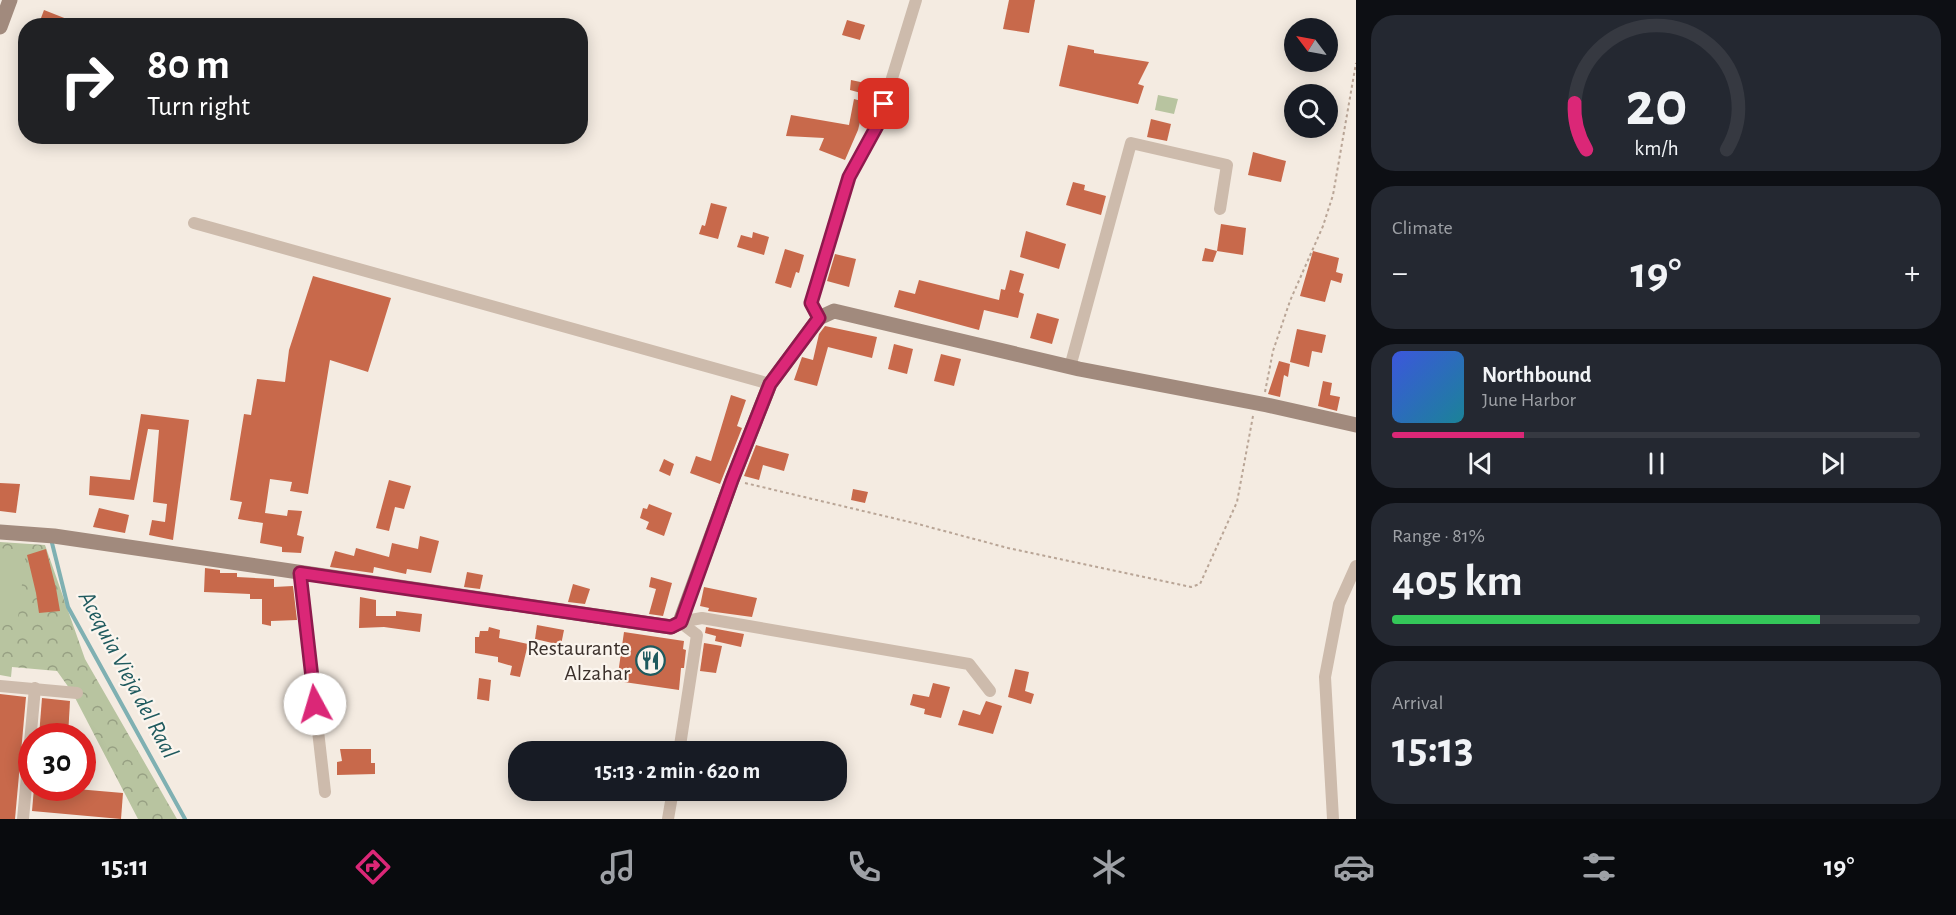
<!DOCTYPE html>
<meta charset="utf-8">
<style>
body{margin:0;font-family:"Alegreya Sans",sans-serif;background:#242831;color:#f1f3f6;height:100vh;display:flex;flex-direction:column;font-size:22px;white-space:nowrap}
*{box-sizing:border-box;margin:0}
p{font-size:20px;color:#9ea1a6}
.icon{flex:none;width:33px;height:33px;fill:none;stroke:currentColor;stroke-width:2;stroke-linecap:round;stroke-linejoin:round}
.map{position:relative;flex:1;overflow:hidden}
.panel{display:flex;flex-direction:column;gap:15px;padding:15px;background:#0d0f14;width:600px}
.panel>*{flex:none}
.hud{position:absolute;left:18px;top:18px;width:570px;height:126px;border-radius:24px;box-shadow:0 3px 15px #0003;background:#202124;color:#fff;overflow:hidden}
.needle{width:39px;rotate:302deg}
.controls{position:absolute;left:1284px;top:18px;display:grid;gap:12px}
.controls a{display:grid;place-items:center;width:54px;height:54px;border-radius:50%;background:#171b24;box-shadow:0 3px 15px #0003;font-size:30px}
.speed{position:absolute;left:18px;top:723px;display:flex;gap:12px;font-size:30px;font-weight:700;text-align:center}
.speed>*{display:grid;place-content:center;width:78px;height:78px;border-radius:50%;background:#171b24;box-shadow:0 3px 15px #0003;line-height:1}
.speed .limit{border:9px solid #d22;background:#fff;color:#111}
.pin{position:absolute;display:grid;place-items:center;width:51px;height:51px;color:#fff;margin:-26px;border-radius:12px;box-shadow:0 3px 9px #0006}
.me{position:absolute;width:66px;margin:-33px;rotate:354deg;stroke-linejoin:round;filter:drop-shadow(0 0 4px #0008)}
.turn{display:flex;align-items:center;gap:21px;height:126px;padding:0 30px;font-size:27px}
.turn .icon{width:78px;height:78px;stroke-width:2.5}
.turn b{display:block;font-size:42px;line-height:51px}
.big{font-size:45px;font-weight:600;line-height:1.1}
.panel .widget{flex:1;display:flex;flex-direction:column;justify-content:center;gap:9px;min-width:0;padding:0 21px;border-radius:24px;background:#242831}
.panel .dial{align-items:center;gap:0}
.dial svg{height:156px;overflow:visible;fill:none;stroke:#363941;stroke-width:7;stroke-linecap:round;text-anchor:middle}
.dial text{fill:#f1f3f6;stroke:none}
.song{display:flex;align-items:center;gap:18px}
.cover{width:72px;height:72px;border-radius:9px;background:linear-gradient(135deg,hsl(230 70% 55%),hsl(190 70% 35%))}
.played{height:6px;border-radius:3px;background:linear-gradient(90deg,#db2777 25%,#363941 25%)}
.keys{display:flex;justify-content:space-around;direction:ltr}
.heat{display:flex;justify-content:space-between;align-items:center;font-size:33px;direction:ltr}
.charge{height:9px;border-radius:4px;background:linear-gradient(90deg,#34c759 81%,#363941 0)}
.trip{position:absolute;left:508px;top:741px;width:339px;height:60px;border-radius:24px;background:#171b24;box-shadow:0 3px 15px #0003;font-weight:600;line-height:60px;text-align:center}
.dock{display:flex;height:96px;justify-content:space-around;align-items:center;background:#090b0e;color:#9ea1a6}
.dock .icon{width:42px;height:42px}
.dock .on{color:#db2777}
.dock b{font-size:27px;color:#f1f3f6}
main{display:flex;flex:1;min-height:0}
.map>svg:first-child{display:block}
.forest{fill:url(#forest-crowns)}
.pitch{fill:#b8c4a0}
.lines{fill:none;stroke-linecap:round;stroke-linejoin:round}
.stream{stroke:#7fb0b2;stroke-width:4}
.building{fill:#c8694b}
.path{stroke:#b9a596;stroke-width:2;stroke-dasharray:3 3;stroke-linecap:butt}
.street{stroke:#cdbbac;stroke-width:12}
.secondary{stroke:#a18a7d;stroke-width:15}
.route-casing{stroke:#8e194d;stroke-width:15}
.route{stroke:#db2777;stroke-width:10}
.labels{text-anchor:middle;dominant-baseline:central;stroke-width:4.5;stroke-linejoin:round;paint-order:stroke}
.poi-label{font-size:22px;fill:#3b302b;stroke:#fbf5ee;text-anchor:end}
.water-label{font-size:24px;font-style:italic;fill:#1f5a5e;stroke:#fbf5ee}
</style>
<main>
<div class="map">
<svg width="1356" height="819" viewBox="0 0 1356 819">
<defs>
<pattern id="forest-crowns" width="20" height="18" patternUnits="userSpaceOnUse" patternTransform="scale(1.5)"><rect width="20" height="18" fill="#b8c4a0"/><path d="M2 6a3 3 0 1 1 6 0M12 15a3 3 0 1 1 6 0" fill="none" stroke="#97a083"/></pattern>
</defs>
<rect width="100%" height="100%" fill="#f4ebe1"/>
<polygon class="forest" points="0,542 45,545 85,659 177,819 138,819 72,692 57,671 12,667 11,677 0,675"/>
<g class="pitch">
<polygon points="1158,95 1178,99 1174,114 1155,110"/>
<polygon points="0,548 26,551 17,626 0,624"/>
</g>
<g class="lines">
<polyline class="stream" points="52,543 68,607 185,819"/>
</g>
<g class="building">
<polygon points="1009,0 1035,0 1029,33 1003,29"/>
<polygon points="44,10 82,25 82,26 38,26"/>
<polygon points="847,20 865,25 860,40 842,35"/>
<polygon points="1068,45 1094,50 1094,53 1149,62 1138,84 1144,86 1138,104 1059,86"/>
<polygon points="851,80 865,83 861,93 850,90"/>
<polygon points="854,99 865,102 858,130 845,160 819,150 824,138 786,136 791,115 849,125"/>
<polygon points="1151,119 1171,124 1167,141 1147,137"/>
<polygon points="1253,152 1286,161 1281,182 1248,175"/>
<polygon points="1073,182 1085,185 1084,190 1106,196 1101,215 1066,205"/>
<polygon points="711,203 727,207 718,239 699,234 702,225 705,226"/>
<polygon points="1221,224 1246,228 1243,255 1217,251"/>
<polygon points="1026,231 1066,244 1059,269 1020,257"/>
<polygon points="753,232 769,237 764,255 737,247 741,235 752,238"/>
<polygon points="1205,248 1217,251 1213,262 1202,261"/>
<polygon points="785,249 804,255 799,273 796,272 791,288 775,283"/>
<polygon points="1313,251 1339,258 1336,272 1343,274 1341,283 1331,280 1325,302 1300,296"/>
<polygon points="835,254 856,259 849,287 827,281"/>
<polygon points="1010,270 1024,274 1019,292 1024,294 1018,318 984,310 979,330 894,307 899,290 915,294 919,280 999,300 1001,289 1005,290"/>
<polygon points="313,276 391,298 368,372 330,360 308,494 290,491 292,482 270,479 265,513 287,516 288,510 302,511 297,535 304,537 301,553 282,552 282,547 260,543 263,523 238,519 242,502 230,500 244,414 251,415 257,379 285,382 289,350"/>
<polygon points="1037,313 1059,319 1052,344 1030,338"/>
<polygon points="825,326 877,337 872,358 828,347 817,386 794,380 802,357 813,360 819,334"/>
<polygon points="1297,329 1326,335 1322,353 1312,351 1309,367 1290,362"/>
<polygon points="894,344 913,349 907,374 888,369"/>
<polygon points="941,354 961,359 954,386 934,381"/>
<polygon points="1279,361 1290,364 1288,377 1284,375 1280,397 1268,394"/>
<polygon points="1323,381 1332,383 1330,395 1340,397 1337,411 1318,406"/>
<polygon points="731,395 746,400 737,426 742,428 720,484 690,473 696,456 711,461"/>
<polygon points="141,414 189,420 173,540 149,535 152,520 165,522 167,504 153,502 159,430 148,429 134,500 89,495 90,476 130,480"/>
<polygon points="756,445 789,454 784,471 763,465 759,480 744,476"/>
<polygon points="664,459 674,464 670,476 659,471"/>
<polygon points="389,480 411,486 404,509 395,507 389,531 376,528"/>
<polygon points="0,483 20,484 16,513 0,511"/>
<polygon points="853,489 868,492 865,503 851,500"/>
<polygon points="649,504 672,513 664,536 646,529 649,522 640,518 643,508 647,509"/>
<polygon points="99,508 129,515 125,533 93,527"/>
<polygon points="420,536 439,541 431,573 407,569 406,574 374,567 373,573 330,567 335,551 354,556 356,548 389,557 392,543 418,549"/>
<polygon points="46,549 56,588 60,611 39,613 36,593 27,555"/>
<polygon points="205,568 220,570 220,573 237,573 237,577 274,579 274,587 293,586 297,620 271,621 271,626 262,624 262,599 250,599 250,594 204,592"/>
<polygon points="467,572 483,575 480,589 464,587"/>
<polygon points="651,577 672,583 663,616 649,614 656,589 649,587"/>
<polygon points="573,584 590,589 585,604 568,602"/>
<polygon points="704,587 757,598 752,617 708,611 709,608 700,606"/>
<polygon points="360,597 376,600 376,616 396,616 396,611 422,614 420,632 384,627 359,628"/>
<polygon points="537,625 564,630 561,645 535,639"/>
<polygon points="489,627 500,630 499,638 528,644 520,677 510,675 512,666 498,662 498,657 475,653 475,637 479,637 480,631 488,631"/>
<polygon points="706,627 744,634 741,647 715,641 716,636 705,633"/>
<polygon points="624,632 684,641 683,649 686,650 684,668 681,668 679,690 617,681"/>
<polygon points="704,643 722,646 716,673 700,671"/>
<polygon points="1015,669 1029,672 1025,691 1034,694 1031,704 1008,697"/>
<polygon points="479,678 491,680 489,701 477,699"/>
<polygon points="933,683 950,687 941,718 924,714 925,709 910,705 913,694 929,697"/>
<polygon points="0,694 26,697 15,819 0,819"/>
<polygon points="42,698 70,701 68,736 39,736"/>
<polygon points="986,701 1002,706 993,734 958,725 963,710 980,715"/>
<polygon points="340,749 371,749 371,763 375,763 375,774 337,775 337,762 342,761"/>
<polygon points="34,788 65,788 123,793 121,819 32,811"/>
</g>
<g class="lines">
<g class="path">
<polyline points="1265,392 1273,351 1290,301 1323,226 1333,195 1356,63"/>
<polyline points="745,483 918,524 1008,548 1191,587 1200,584 1237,502 1253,416"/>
</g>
<g class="street">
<polyline points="194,223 770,384"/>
<polyline points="819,318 811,303 849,177 878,124 916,0"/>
<polyline points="1070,367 1131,143 1227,165 1220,209"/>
<polyline points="300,573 325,792"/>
<polyline points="0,686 77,693"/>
<polyline points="679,752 697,635 680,622 702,618 969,664 990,691"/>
<polyline points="23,819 35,688"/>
<polyline points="668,819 673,790"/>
<polyline points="1333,819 1325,677 1339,604 1356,566"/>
</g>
<g class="secondary">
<polyline points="0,27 10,0"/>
<polyline points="0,532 54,536 671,627 680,622 732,480 770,384 819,318 834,311 1079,369 1267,405 1356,425"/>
</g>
</g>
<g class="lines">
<defs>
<polyline id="route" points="315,704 300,573 671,627 681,622 732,480 770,384 819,318 811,303 849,177 878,124 884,104"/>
</defs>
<use href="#route" class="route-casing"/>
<use href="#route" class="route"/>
</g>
<defs>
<symbol id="restaurant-ring" viewBox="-11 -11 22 22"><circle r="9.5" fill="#fbf5ee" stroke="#1f5a5e" stroke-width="1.5"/><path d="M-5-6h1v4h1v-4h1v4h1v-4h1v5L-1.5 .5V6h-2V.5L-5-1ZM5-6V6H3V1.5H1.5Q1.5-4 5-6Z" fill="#1f5a5e"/></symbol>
</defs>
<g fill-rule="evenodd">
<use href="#restaurant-ring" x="634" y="644" width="33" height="33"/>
</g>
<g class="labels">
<g class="poi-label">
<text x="630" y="648">Restaurante<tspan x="630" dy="25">Alzahar</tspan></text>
</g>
<g class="water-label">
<text transform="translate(128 675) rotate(62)">Acequia Vieja del Raal</text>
</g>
</g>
</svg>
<div class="controls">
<a><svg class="needle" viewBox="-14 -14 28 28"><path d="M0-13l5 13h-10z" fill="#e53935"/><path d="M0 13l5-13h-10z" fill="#9ea1a6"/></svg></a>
<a><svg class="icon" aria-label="search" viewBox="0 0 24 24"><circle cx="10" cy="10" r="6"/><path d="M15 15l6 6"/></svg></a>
</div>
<div class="speed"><div class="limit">30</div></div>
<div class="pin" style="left:884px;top:104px;background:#d93025"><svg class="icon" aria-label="arrive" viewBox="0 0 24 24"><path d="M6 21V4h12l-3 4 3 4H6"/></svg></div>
<svg class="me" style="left:315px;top:704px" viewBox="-20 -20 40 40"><circle r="19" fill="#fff"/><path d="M0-13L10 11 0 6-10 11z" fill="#db2777"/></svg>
<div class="trip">15:13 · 2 min · 620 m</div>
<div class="hud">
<div class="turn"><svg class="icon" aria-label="right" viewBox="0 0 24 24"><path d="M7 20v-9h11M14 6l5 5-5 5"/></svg><div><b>80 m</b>Turn right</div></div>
</div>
</div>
<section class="panel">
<div class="widget dial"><svg viewBox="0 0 100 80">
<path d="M14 69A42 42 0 1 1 86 69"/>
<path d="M14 69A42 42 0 0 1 8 45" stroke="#db2777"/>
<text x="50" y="56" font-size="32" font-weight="700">20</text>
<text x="50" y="72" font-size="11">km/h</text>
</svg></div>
<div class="widget"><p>Climate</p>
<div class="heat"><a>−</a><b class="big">19°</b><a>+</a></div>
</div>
<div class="widget">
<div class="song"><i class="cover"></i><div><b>Northbound</b><p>June Harbor</p></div></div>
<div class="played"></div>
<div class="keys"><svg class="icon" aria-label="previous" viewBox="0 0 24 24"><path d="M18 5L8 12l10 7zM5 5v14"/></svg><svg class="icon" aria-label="pause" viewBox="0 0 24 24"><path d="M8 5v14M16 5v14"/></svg><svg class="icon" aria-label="next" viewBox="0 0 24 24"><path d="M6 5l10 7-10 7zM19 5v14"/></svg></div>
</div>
<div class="widget"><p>Range · 81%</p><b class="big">405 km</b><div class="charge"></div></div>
<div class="widget"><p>Arrival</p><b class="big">15:13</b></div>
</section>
</main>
<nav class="dock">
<b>15:11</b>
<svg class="icon on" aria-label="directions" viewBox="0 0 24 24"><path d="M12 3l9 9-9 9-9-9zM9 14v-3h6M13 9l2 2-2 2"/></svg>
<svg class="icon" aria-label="music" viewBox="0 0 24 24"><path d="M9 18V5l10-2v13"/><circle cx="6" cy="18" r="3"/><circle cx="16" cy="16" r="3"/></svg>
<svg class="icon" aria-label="phone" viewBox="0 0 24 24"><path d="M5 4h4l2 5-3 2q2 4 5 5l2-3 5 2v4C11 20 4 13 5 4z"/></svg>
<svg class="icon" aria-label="climate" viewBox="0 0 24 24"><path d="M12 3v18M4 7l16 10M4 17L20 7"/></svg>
<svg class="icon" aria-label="car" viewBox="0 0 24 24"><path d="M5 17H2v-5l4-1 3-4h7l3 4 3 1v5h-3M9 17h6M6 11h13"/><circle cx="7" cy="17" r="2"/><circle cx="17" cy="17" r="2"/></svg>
<svg class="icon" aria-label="filters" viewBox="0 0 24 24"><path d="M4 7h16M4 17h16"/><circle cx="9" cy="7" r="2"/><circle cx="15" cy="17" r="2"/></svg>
<b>19°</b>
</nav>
